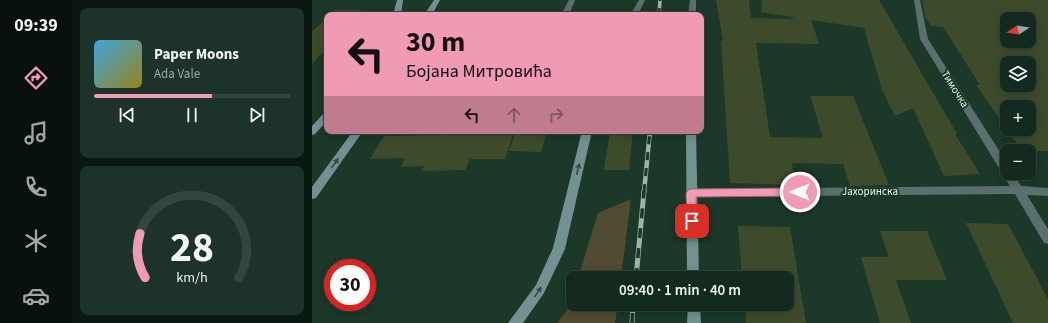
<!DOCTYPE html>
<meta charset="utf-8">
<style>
body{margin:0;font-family:"Source Sans 3",sans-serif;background:#1d3228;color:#f1f3f6;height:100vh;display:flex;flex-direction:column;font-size:15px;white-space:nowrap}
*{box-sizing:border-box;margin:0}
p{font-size:13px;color:#9da7a4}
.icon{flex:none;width:22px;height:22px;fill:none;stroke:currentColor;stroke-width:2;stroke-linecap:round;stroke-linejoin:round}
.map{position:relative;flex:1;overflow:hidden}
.details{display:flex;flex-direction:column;gap:8px;padding:8px;background:#0b1711;width:240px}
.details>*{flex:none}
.hud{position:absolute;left:12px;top:12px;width:380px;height:122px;border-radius:8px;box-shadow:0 2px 10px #0003,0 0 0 1px #33463d;background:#f19ab3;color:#111;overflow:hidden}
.needle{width:26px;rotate:258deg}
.controls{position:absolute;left:688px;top:12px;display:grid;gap:8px}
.controls a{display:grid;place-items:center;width:36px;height:36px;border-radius:8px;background:#142a1f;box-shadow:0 2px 10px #0003,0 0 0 1px #33463d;font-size:20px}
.speed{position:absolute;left:12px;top:259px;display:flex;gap:8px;font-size:20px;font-weight:700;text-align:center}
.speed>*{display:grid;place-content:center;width:52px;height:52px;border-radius:50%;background:#142a1f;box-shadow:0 2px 10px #0003,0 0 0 1px #33463d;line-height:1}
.speed .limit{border:6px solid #d22;background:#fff;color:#111}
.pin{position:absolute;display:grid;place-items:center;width:34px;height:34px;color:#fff;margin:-17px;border-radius:8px;box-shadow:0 2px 6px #0006}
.me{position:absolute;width:44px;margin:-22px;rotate:270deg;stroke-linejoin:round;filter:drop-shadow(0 0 3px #0008)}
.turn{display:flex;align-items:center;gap:14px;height:84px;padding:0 16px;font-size:18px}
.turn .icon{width:52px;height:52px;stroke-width:2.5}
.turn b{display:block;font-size:28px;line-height:34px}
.lanes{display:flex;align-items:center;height:38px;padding:0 16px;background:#0003;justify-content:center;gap:20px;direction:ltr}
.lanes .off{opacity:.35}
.details .tile{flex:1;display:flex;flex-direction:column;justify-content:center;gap:6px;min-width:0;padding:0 14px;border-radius:8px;background:#1d3228}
.details .dial{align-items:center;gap:0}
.dial svg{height:104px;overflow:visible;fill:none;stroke:#33463d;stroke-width:7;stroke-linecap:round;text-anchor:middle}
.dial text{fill:#f1f3f6;stroke:none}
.song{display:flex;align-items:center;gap:12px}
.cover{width:48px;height:48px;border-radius:6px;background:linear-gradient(135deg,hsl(200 70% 55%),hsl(50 70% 35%))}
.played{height:4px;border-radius:2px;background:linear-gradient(90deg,#f19ab3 60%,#33463d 60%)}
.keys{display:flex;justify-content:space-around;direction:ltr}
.trip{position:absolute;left:254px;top:271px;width:228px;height:40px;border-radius:8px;background:#142a1f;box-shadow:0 2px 10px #0003,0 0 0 1px #33463d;font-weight:600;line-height:40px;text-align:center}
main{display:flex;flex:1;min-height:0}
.tab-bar{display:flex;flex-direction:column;width:72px;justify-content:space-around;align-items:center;background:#08110c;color:#9da7a4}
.tab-bar .icon{width:28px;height:28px}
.tab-bar .current{color:#f19ab3}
.tab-bar b{font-size:18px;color:#f1f3f6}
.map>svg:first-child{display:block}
.green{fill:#514b31}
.building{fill:#3d4b2b;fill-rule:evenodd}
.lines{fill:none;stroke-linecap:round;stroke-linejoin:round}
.street{fill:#5b6f6e;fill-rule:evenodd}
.secondary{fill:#719290;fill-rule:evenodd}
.rail-far2-casing{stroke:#9fb4a7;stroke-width:3.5}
.rail-far1-casing{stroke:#9fb4a7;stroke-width:4.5}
.rail-casing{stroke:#9fb4a7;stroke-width:5}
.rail-far2{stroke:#1b3829;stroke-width:2.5;stroke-dasharray:7;stroke-linecap:butt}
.rail-far1{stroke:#1b3829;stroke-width:3;stroke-dasharray:8;stroke-linecap:butt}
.rail{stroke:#1b3829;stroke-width:3.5;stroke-dasharray:10;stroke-linecap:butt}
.oneway{fill:#304e43}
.route{fill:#f19ab3;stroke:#9d6474}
.labels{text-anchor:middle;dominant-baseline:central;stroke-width:4;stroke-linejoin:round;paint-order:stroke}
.street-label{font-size:11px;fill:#e6f7ec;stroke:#1b3829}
</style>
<main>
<nav class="tab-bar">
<b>09:39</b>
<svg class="icon current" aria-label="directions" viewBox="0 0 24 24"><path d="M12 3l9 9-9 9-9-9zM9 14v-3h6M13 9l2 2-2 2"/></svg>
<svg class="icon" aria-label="music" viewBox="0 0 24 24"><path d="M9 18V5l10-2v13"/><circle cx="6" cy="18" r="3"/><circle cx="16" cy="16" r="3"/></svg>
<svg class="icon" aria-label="phone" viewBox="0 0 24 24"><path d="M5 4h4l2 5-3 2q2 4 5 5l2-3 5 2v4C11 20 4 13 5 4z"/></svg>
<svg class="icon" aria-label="climate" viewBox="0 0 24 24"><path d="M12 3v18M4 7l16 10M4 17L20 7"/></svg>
<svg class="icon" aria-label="car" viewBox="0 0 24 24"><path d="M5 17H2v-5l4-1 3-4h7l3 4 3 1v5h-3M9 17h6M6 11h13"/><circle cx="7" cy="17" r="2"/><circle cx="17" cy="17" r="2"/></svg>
</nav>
<section class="details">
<div class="tile">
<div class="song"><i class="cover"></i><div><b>Paper Moons</b><p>Ada Vale</p></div></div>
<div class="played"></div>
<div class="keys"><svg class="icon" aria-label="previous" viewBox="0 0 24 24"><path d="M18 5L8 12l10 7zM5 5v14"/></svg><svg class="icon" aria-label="pause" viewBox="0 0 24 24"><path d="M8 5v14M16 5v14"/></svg><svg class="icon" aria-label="next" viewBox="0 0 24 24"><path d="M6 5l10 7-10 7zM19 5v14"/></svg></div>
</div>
<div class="tile dial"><svg viewBox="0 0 100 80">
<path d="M14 69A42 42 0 1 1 86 69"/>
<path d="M14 69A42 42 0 0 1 10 35" stroke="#f19ab3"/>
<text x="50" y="56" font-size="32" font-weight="700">28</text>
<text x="50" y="72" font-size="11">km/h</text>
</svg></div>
</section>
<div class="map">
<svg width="736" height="323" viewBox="0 0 736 323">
<rect width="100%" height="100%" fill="#1b3829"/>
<g class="green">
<polygon points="319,199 309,278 266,278 286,213"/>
<polygon points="261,293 261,304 306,304 303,323 245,323 256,309"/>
</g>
<g class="building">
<polygon points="404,0 437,0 439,18 481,19 481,17 449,12 450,0 567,0 645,134 643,134 668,174 632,176 601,108 583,116 570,90 552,28 499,20 507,44 444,43 458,137 511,138 498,96 541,96 577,185 538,186 531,164 480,163 484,185 418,183 409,41 411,41"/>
<path d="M610 0H736V151H710L664 85H668L631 27 619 26 613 17ZM695 19H717V41H695ZM695 63H717V85H695ZM695 107H717V129H695Z"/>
<polygon points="22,10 50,10 45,15 17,15"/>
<polygon points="15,17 15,48 0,64 0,32"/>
<polygon points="204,131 235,131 229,152 197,151"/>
<polygon points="298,131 321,131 317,170 292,170"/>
<polygon points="201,134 193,159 158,159 153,170 109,171 112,166 89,167 93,158 58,159 72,136"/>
<polygon points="654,223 696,224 736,299 736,323 701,323"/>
<polygon points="426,226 478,227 494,323 434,323 433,304 475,304 475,278 430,278"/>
<polygon points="568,231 615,231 635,280 584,280 599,323 568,323 549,257 577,257"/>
</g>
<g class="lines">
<g class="street">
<polygon points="257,0 263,0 257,15 249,15"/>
<polygon points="327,0 333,0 326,15 318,15"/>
<polygon points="378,0 384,0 384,15 376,15"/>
<polygon points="602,0 608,0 616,39 695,163 695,173 701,173 709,186 736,188 736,196 715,195 736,229 736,244 732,243 703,194 379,197 375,196 374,193 375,190 379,189 698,186 608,39"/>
</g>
<g class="secondary">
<polygon points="85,0 91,0 89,15 81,15"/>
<polygon points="122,0 128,0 120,15 112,15"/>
<polygon points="15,112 15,121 3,134 0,135 0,126 12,113"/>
<polygon points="41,131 51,131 4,198 0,199 0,187"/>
<polygon points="270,131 280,131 253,249 232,293 211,323 196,323 224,285 241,248"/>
<polygon points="374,131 384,131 387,278 375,278"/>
<polygon points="376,304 388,304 389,323 375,323"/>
</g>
<defs>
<polyline id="rail-far2" points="347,15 348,0"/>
<polyline id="rail-far1" points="332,192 338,131"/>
<g id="rail">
<polyline points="324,278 332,191"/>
<polyline points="320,323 321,304"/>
</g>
</defs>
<use href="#rail-far2" class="rail-far2-casing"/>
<use href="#rail-far1" class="rail-far1-casing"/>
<use href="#rail" class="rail-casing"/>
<use href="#rail-far2" class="rail-far2"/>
<use href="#rail-far1" class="rail-far1"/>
<use href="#rail" class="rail"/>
</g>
<defs><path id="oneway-solid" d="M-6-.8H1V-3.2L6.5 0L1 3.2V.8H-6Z"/></defs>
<g class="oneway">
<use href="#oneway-solid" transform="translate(23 163) rotate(-54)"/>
<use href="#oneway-solid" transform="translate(266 169) rotate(-76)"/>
<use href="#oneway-solid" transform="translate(226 292) rotate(-56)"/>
</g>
<polygon class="route" points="488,188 492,189 493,192 492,195 488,196 384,197 385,221 383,224 380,226 376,224 375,221 374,193 376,190 379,189"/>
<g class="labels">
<g class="street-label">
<text transform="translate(643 89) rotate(58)">Тимочка</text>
<text x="558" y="191">Јахоринска</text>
</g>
</g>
</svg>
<div class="controls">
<a><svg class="needle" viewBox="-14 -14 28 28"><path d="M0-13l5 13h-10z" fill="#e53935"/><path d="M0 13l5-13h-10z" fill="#9da7a4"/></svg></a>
<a><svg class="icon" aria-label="layers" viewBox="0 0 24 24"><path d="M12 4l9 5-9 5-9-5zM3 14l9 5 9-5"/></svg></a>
<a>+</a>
<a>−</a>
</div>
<div class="speed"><div class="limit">30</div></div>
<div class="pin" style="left:380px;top:221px;background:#d93025"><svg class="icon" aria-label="arrive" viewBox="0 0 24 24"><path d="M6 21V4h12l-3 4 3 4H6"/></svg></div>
<svg class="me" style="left:488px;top:192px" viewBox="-20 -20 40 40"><circle r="17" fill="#f19ab3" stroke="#fff" stroke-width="3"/><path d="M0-11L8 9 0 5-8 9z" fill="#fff"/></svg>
<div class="trip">09:40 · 1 min · 40 m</div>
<div class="hud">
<div class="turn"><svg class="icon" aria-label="left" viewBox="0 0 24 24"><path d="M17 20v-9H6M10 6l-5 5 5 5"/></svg><div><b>30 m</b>Бојана Митровића</div></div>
<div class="lanes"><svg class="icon" aria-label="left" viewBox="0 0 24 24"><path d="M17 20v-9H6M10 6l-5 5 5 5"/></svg><svg class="icon off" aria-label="ahead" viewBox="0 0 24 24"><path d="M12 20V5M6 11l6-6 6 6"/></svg><svg class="icon off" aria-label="right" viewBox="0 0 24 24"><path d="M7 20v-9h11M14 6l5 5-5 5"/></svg></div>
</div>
</div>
</main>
